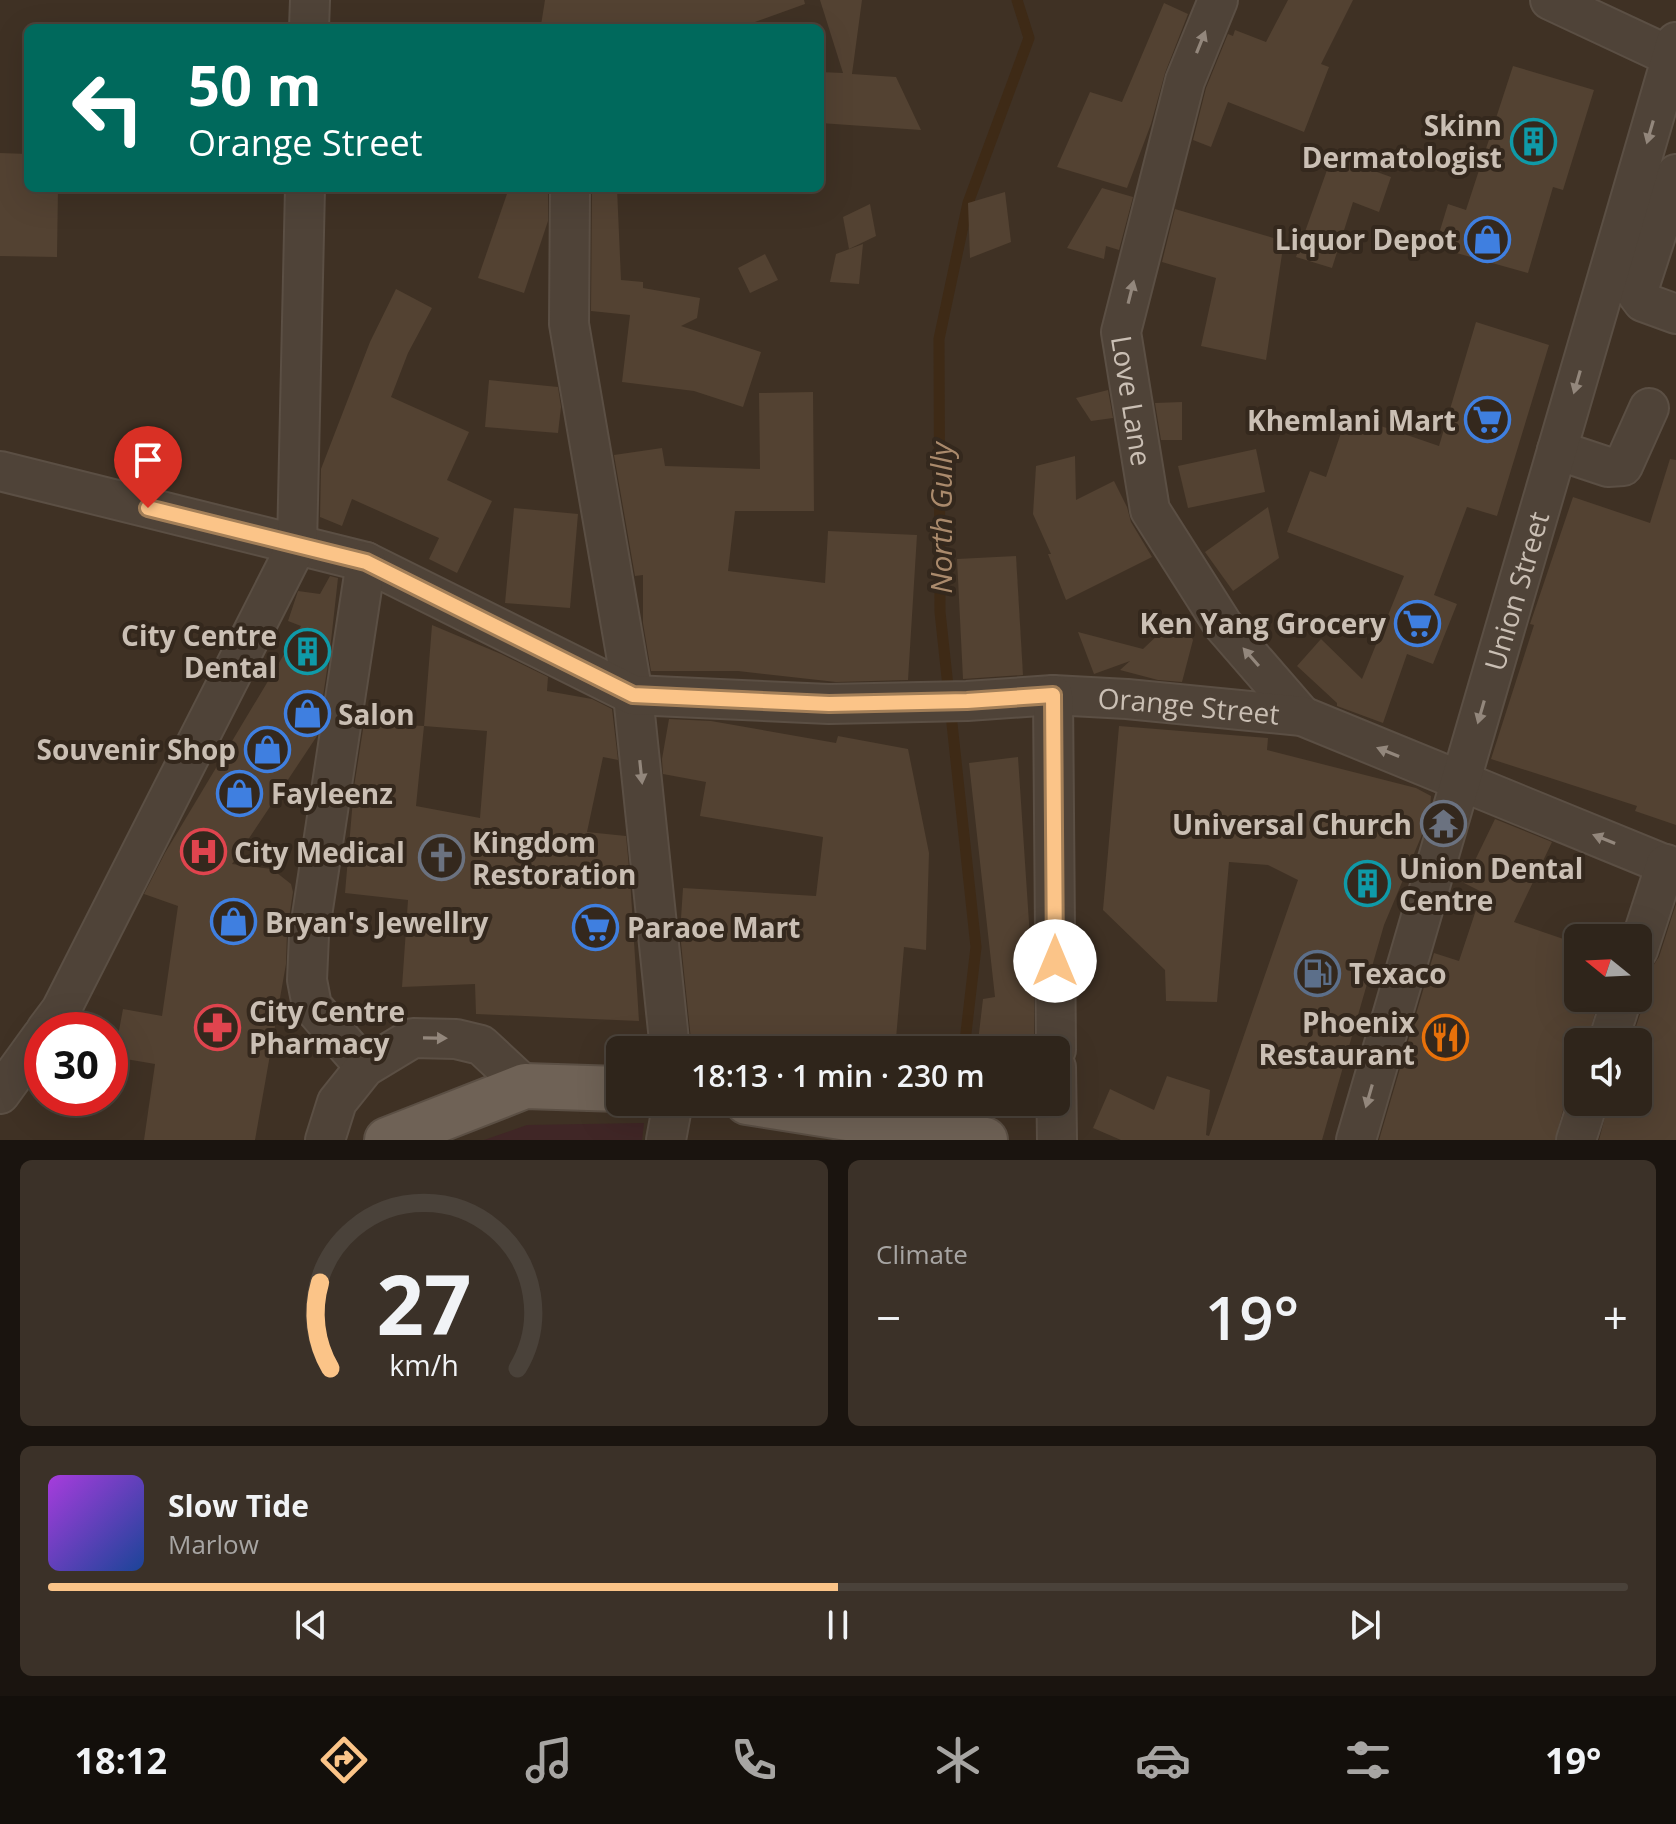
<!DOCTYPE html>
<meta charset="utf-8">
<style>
body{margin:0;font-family:"Open Sans",sans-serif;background:#3b3128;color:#f1f3f6;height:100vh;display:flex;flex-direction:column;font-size:30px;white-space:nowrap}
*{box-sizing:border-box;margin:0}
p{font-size:26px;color:#a7a5a3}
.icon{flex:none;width:44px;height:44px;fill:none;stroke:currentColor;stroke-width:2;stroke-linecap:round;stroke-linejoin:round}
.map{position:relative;height:1140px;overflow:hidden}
.details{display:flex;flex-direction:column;gap:20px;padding:20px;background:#1a140f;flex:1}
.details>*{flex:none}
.guide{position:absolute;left:24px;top:24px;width:800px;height:168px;border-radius:12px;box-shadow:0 8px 32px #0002,0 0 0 2px #4a423a;background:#00695c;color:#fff;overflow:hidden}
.needle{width:52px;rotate:288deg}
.tools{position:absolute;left:1564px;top:924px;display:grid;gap:16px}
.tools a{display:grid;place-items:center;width:88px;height:88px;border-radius:12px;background:#2f251b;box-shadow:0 8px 32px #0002,0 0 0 2px #4a423a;font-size:40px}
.speed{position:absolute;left:24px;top:1012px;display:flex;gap:16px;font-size:40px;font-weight:700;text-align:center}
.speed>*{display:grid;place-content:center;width:104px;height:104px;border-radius:50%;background:#2f251b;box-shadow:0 8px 32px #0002,0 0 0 2px #4a423a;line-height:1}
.speed .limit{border:12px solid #d22;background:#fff;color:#111}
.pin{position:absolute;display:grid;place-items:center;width:68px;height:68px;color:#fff;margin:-82px -34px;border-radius:50% 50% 50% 0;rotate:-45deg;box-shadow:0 0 8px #0007}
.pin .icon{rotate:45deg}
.me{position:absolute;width:88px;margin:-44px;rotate:0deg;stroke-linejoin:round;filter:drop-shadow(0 0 6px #0008)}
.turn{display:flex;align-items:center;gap:28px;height:168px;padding:0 32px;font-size:36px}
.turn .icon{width:104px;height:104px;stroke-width:2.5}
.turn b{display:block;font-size:56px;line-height:68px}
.big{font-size:60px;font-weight:600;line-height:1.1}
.details .tile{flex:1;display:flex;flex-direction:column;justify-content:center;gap:12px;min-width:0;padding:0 28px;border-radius:12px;background:#3b3128}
.details .dial{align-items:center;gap:0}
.dial svg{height:208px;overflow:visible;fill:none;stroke:#4a423a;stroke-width:7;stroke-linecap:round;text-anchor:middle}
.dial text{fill:#f1f3f6;stroke:none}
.song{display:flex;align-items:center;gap:24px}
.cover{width:96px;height:96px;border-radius:12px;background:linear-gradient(135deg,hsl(280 70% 55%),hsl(220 70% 35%))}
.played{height:8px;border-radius:4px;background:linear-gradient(90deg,#fbc488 50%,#4a423a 50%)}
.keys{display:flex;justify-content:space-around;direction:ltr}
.heat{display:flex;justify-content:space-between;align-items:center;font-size:44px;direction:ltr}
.details .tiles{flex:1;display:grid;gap:20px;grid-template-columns:1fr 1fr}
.tile:last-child{grid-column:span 2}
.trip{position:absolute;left:606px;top:1036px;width:464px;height:80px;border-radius:12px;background:#2f251b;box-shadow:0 8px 32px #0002,0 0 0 2px #4a423a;font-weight:600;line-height:80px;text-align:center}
.dock{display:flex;height:128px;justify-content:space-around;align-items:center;background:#130f0b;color:#a7a5a3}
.dock .icon{width:56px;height:56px}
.dock .active{color:#fbc488}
.dock b{font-size:36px;color:#f1f3f6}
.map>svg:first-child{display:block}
.green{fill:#402626}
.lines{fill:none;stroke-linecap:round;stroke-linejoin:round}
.stream{stroke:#3e2a16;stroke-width:11}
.building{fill:#534232;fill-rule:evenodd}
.minor-casing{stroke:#5b4f44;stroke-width:42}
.major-casing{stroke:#5b4f44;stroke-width:48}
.minor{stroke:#4f4338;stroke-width:38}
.major{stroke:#6f6256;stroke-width:44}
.oneway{fill:#93877c}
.route-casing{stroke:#a37f58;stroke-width:20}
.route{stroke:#fbc488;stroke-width:14}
.labels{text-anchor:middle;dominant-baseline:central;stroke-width:8;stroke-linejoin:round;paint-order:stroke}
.poi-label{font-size:28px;font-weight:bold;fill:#cabfb4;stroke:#34281d;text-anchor:start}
.street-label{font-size:28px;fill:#cabfb4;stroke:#34281d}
.water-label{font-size:30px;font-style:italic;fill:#aa8a6c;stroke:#34281d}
</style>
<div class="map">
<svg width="1676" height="1140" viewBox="0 0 1676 1140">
<rect width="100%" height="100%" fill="#3f3124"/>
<polygon class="green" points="644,1123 642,1140 484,1140 527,1125"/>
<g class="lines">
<g class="stream">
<polyline points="964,1050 976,947 940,612 939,339 968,203 1029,38 1017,0"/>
<polyline points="955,1127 958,1102"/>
</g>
</g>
<g class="building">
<polygon points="545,0 804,0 805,4 738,28 558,28 541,25"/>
<polygon points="820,0 862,0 852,74 896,77 921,130 820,123 820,72 843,73"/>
<polygon points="1288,0 1353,0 1321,64 1329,67 1304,132 1228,102 1211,147 1193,140 1206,88 1228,34 1233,36 1235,30 1266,42"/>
<polygon points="1164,3 1188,14 1165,73 1151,124 1127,188 1057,167 1090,92 1122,102"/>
<polygon points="1513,66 1594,90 1563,190 1553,187 1528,273 1435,247 1448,204 1466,210"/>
<polygon points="0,153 28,154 28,188 58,188 57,257 0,256"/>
<polygon points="1332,156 1391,177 1379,212 1353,202 1332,268 1296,257"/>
<polygon points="509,188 548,188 548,221 524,293 478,278"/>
<polygon points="592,188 617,188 621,280 643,282 643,288 700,298 697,318 681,326 761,352 743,407 694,391 622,382 630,315 591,311"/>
<polygon points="1102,188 1133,197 1119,250 1106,246 1104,259 1067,248"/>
<polygon points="1005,192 1011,242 970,258 968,203"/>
<polygon points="870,204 876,236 849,249 843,217"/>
<polygon points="1175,209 1284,241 1266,360 1201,346 1216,278 1162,262"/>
<polygon points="863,244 859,284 830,282 836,254"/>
<polygon points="765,254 778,280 750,293 738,268"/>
<polygon points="396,289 432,308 408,353 391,397 469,432 447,480 492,501 457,573 429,559 439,538 352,499 342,526 320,517 321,469 370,342"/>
<polygon points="1476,322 1549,345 1497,516 1467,507 1434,595 1457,604 1433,664 1407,654 1383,723 1337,706 1337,703 1297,666 1321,639 1362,679 1404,576 1287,532 1310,471 1326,477 1342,430 1372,423 1439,446"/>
<polygon points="489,380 558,387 561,407 558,433 485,427"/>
<polygon points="1108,390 1113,418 1091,421 1076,398"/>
<polygon points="813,392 814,511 735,511 728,571 825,583 828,531 917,535 908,680 836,682 738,671 651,671 643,623 643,575 635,576 614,455 662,448 665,466 760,469 759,393"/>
<polygon points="1182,402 1182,440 1161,440 1155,403"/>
<polygon points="1256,449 1265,492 1188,508 1178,466"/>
<polygon points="1075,456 1076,500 1114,481 1127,507 1131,522 1152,557 1066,600 1048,554 1051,554 1033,514 1036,466"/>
<polygon points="1670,459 1676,460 1676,825 1635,811 1637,806 1491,759 1534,625 1530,624 1573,497 1650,523"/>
<polygon points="1268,507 1279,558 1233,591 1205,552"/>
<polygon points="514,508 578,514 570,608 505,603"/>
<polygon points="1016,556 1023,675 963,679 957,559"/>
<polygon points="330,576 338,578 330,650 317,736 232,864 272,869 291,884 293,892 287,932 286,964 255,1140 144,1140 155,1064 114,1057 123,1009 162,1016 178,906 144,894 165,853 301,626 288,621 298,591 320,594"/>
<polygon points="1180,614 1193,640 1182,682 1158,680 1120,670 1130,661 1094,674 1078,632 1143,649"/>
<path d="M432 625 501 654 548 677 547 691 592 699 612 709 618 760 603 757 587 832 626 836 630 878 639 1021 476 1014 475 984 402 987 408 900 345 893 354 787 364 723 424 726ZM424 726 487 731 480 818 416 806Z"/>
<polygon points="669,719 711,721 836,743 838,736 908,749 929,853 926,950 904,947 895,1050 692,1050 680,933 683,888 816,896 823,837 700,816 706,782 663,774 662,759"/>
<polygon points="1119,726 1268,738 1267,750 1416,788 1431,796 1430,809 1424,830 1384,925 1322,1140 1121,1140 1093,1128 1110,1089 1154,1110 1167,1076 1210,1090 1206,1135 1209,1136 1298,880 1268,865 1229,862 1217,1002 1166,1001 1165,970 1103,910"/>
<polygon points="1018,757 1034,998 1034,1050 977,1050 983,999 995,997 969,763"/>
<polygon points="1495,819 1552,842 1514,922 1578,944 1578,998 1599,998 1587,1042 1578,1042 1578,1083 1573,1086 1567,1095 1555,1140 1379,1140 1434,953 1459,961 1482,892 1464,883"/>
<polygon points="1676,904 1676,1140 1599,1140 1609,1102 1638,1102 1638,1042 1631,1042 1643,1005 1644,994 1641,989 1648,969 1653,966 1659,957"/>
</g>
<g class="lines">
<defs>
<g id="minor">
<path id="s1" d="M1218 0 1185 81 1121 332 1150 510 1223 625 1302 716"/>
<polyline points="1550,0 1676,59"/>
<polyline points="309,28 310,0"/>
<polyline points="1676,174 1637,294 1643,302 1676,314"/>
<polyline points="570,188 569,324 633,695 670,1050"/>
<polyline points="1557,450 1608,467 1623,466 1649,408"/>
<path id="s2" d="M0 471 366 562 633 695 829 704 967 701 1053 695 1127 699 1302 716 1676 869"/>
<polyline points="1053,695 1056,1050"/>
<polyline points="1638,950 1666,864"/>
<polyline points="46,1030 61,1010 297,545 305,188"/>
<polyline points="1608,1042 1622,998"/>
<polyline points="365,1067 312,1006 307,980 309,935 366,562"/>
<polyline points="1056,1067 1057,1140"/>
<polyline points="0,1094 42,1036"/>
<polyline points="325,1140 337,1102 365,1067 413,1038 456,1039 481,1045 525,1086"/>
<polyline points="666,1140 673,1102"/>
<path id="s3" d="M1356 1140 1676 42"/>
<polyline points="1576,1140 1588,1102"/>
</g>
<g id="major">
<polyline points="747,1102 985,1140"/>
<polyline points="387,1140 525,1086 620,1089"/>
</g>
</defs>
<use href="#minor" class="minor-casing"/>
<use href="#major" class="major-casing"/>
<use href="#minor" class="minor"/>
<use href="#major" class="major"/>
</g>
<defs><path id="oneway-solid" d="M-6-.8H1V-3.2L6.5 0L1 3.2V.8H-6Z" transform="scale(2)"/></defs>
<g class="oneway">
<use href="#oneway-solid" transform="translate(1201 42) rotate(-68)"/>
<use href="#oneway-solid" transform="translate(1650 132) rotate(106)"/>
<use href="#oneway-solid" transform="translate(1131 292) rotate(-76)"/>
<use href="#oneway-solid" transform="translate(1577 382) rotate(106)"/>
<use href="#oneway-solid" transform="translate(1251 657) rotate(-131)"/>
<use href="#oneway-solid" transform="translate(1481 712) rotate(106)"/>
<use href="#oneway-solid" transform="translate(1388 752) rotate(-158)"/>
<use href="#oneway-solid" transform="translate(641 772) rotate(84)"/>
<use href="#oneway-solid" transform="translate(1604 839) rotate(-158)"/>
<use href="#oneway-solid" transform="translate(435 1038) rotate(1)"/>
<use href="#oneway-solid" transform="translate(1369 1096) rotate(106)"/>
</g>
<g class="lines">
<defs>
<polyline id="route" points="148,508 366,562 633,695 829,704 967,701 1053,695 1055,961"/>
</defs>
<use href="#route" class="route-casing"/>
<use href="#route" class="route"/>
</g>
<defs>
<symbol id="building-ring" viewBox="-11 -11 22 22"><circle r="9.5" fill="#34281d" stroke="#0f9aa8" stroke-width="1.5"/><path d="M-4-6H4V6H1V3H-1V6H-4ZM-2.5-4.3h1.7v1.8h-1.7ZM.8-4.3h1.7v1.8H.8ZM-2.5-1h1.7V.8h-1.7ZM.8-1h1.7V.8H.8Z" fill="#0f9aa8"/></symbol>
<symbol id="shop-ring" viewBox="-11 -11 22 22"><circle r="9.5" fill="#34281d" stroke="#3f7fe0" stroke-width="1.5"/><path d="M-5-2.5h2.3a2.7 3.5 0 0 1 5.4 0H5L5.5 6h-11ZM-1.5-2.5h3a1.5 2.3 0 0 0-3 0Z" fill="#3f7fe0"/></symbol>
<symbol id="supermarket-ring" viewBox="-11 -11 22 22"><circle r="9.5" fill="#34281d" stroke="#3f7fe0" stroke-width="1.5"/><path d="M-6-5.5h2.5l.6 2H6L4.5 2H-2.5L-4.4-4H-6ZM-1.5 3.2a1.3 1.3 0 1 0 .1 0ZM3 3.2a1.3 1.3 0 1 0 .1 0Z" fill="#3f7fe0"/></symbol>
<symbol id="temple-ring" viewBox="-11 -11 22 22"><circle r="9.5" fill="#34281d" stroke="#6b7280" stroke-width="1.5"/><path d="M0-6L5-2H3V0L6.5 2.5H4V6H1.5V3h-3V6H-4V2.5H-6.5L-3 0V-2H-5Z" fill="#6b7280"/></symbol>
<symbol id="hospital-ring" viewBox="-11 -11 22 22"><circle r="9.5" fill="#34281d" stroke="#e0444e" stroke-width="1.5"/><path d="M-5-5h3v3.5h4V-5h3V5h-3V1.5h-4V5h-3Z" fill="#e0444e"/></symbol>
<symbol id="church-ring" viewBox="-11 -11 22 22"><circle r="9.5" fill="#34281d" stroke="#6b7280" stroke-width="1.5"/><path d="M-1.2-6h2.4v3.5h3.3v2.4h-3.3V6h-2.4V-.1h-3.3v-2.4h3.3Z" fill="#6b7280"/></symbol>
<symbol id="fuel-ring" viewBox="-11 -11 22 22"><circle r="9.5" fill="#34281d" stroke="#5c6f8a" stroke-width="1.5"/><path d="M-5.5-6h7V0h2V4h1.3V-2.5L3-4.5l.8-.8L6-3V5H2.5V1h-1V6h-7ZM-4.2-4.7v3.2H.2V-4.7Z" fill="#5c6f8a"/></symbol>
<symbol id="pharmacy-ring" viewBox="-11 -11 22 22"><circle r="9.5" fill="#34281d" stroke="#e0444e" stroke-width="1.5"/><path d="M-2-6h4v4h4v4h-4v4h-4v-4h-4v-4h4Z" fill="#e0444e"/></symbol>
<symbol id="restaurant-ring" viewBox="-11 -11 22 22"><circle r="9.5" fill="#34281d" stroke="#e8710a" stroke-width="1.5"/><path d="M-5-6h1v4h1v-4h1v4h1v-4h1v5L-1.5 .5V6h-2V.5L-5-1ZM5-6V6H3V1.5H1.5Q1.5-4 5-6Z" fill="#e8710a"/></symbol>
</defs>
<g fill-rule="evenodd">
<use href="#building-ring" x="1508" y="116" width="51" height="51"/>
<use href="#shop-ring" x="1462" y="214" width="51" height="51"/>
<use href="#supermarket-ring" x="1462" y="394" width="51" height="51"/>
<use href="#supermarket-ring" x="1392" y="598" width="51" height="51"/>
<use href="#building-ring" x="282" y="626" width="51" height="51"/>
<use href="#shop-ring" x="282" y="688" width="51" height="51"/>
<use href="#shop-ring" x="242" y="724" width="51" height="51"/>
<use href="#shop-ring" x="214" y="768" width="51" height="51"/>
<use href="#temple-ring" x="1418" y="798" width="51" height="51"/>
<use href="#hospital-ring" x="178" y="826" width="51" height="51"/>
<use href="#church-ring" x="416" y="832" width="51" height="51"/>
<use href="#building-ring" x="1342" y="858" width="51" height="51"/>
<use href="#shop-ring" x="208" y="896" width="51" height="51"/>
<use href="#supermarket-ring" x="570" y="902" width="51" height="51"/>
<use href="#fuel-ring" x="1292" y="948" width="51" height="51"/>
<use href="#pharmacy-ring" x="192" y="1002" width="51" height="51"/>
<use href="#restaurant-ring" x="1420" y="1012" width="51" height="51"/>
</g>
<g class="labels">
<g class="poi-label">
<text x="1502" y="125" text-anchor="end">Skinn<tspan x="1502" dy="32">Dermatologist</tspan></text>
<text x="1457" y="239" text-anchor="end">Liquor Depot</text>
<text x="1456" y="420" text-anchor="end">Khemlani Mart</text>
<text x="1386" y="623" text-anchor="end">Ken Yang Grocery</text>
<text x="277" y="635" text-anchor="end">City Centre<tspan x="277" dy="32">Dental</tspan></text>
<text x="338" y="714">Salon</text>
<text x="236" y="749" text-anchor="end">Souvenir Shop</text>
<text x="271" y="793">Fayleenz</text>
<text x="1412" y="824" text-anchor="end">Universal Church</text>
<text x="472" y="842">Kingdom<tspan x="472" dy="32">Restoration</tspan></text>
<text x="234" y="852">City Medical</text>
<text x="1399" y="868">Union Dental<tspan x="1399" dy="32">Centre</tspan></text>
<text x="265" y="922">Bryan's Jewellry</text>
<text x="627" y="927">Paraoe Mart</text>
<text x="1349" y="973">Texaco</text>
<text x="249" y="1011">City Centre<tspan x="249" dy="32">Pharmacy</tspan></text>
<text x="1415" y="1022" text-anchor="end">Phoenix<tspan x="1415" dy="32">Restaurant</tspan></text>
</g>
<g class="street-label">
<text stroke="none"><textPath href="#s1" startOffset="416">Love Lane</textPath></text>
<text stroke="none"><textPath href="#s3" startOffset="572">Union Street</textPath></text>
<text stroke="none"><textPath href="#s2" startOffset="1232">Orange Street</textPath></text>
</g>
<g class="water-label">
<text transform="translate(940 518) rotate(-90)">North Gully</text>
</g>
</g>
</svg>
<div class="tools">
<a><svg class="needle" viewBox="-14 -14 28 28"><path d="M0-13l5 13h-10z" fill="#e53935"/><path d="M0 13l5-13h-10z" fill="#a7a5a3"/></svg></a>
<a><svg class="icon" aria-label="sound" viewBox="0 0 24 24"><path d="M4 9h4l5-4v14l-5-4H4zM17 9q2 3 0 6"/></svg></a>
</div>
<div class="speed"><div class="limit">30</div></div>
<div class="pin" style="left:148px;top:508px;background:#d93025"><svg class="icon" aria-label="arrive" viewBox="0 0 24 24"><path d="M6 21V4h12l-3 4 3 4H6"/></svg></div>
<svg class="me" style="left:1055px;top:961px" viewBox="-20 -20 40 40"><circle r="19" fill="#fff"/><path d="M0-13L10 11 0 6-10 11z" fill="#fbc488"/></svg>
<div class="trip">18:13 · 1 min · 230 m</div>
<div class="guide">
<div class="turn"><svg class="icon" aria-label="left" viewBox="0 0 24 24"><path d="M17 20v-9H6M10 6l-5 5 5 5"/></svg><div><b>50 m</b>Orange Street</div></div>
</div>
</div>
<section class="details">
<div class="tiles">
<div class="tile dial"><svg viewBox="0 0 100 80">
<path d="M14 69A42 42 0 1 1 86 69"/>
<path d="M14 69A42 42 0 0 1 10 36" stroke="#fbc488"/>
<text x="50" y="56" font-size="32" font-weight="700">27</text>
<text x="50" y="72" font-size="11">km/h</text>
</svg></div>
<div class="tile"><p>Climate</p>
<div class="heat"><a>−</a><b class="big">19°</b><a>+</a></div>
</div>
<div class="tile">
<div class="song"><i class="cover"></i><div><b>Slow Tide</b><p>Marlow</p></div></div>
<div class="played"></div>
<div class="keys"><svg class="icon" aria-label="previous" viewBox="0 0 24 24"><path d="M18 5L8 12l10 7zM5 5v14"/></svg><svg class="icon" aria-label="pause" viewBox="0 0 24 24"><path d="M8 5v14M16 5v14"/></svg><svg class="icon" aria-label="next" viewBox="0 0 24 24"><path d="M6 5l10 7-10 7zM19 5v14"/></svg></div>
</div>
</div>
</section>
<nav class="dock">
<b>18:12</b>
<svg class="icon active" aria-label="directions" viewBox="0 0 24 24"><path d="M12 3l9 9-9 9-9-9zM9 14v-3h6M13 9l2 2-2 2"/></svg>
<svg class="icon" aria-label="music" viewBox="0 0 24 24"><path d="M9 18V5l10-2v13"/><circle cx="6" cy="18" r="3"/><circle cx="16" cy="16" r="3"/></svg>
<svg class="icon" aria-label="phone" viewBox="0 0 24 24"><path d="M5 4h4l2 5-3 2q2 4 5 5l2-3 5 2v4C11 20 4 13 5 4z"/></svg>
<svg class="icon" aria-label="climate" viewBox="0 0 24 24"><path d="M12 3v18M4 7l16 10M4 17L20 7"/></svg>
<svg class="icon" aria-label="car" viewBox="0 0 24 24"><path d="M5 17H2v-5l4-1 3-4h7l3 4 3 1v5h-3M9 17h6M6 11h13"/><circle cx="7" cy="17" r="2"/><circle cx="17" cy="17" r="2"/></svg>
<svg class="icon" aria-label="filters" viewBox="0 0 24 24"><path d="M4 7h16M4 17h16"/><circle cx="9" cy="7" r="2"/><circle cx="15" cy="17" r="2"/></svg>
<b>19°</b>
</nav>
